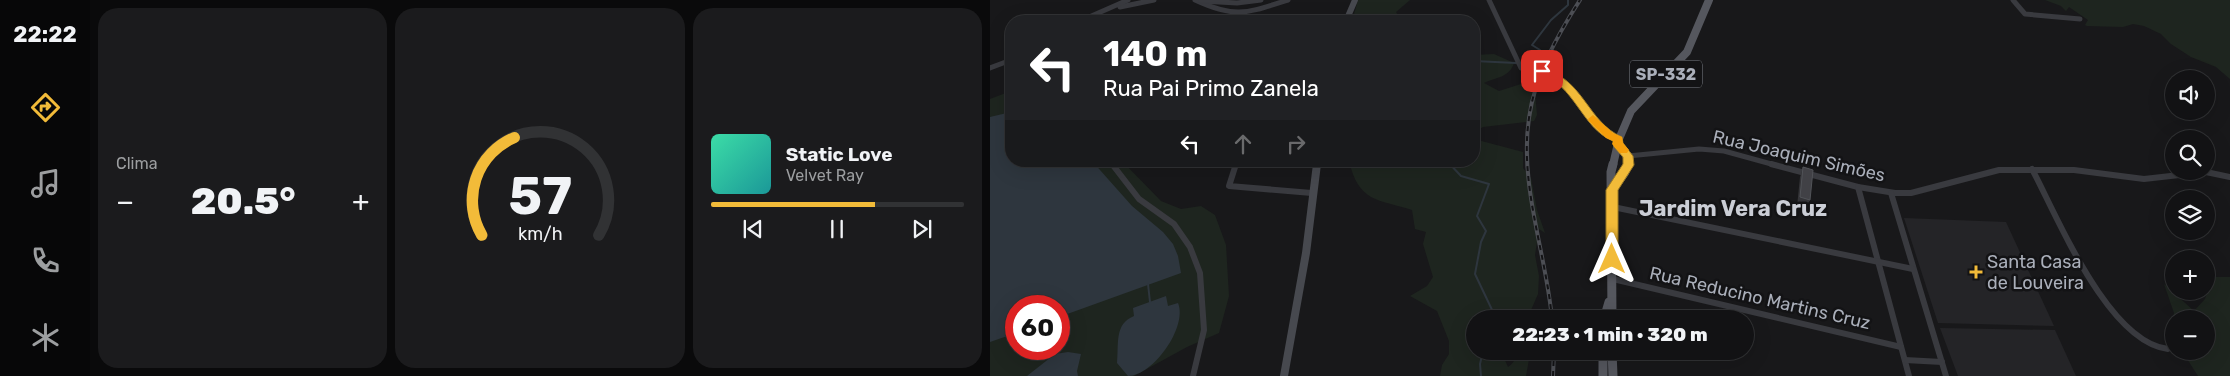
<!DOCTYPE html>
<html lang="pt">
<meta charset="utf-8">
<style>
body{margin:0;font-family:Rubik,sans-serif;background:#1b1b1d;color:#f1f3f6;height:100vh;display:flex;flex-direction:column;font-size:19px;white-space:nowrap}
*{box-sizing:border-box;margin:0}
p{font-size:16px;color:#9c9ea0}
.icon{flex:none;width:28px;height:28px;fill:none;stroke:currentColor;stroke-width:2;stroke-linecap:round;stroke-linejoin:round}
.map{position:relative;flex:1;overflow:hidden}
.details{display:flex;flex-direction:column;gap:8px;padding:8px;background:#0a0a0b;width:900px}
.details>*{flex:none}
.guide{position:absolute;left:15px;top:15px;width:475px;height:152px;border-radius:20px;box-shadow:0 5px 20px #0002,0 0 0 1px #313234;background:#202124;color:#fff;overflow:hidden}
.fabs{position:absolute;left:1175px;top:70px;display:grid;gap:10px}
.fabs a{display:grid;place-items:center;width:50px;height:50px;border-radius:50%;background:#121214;box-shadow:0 5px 20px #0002,0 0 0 1px #313234;font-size:25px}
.speed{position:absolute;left:15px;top:295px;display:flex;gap:10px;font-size:25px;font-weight:700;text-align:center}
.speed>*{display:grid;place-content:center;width:65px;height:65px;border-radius:50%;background:#121214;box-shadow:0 5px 20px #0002,0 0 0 1px #313234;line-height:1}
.speed .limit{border:8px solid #d22;background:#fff;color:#111}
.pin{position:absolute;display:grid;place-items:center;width:42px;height:42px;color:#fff;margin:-21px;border-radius:10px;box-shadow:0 2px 8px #0006}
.me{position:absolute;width:55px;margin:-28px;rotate:0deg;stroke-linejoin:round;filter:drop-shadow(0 0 4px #0008)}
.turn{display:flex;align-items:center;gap:18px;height:105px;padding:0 15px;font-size:22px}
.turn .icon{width:65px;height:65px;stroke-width:2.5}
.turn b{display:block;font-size:35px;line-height:42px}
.lanes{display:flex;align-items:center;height:48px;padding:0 15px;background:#0003;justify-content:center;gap:25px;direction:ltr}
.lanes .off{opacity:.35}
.big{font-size:38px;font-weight:800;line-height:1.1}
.details .widget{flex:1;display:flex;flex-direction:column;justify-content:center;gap:8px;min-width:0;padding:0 18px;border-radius:20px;background:#1b1b1d}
.details .dial{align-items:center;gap:0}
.dial svg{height:130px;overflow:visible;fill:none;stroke:#313234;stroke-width:7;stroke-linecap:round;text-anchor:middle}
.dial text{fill:#f1f3f6;stroke:none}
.song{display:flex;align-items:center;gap:15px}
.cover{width:60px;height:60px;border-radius:8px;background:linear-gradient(135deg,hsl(160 70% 55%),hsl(180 70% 35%))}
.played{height:5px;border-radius:2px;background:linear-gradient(90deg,#f2bb39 65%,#313234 65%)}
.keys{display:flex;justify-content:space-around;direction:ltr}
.heat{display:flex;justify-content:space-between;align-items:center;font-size:28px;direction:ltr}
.details .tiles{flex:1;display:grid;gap:8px;grid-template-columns:repeat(3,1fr)}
.trip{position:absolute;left:476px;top:310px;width:288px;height:50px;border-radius:25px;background:#121214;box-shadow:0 5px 20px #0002,0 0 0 1px #313234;font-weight:800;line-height:50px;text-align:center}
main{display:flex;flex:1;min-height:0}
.menu{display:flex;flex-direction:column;width:90px;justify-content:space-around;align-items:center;background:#070708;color:#9c9ea0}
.menu .icon{width:35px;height:35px}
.menu .current{color:#f2bb39}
.menu b{font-size:22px;color:#f1f3f6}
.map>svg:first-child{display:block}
.built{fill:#242427}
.green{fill:#1e251f;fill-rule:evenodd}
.water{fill:#2e363e}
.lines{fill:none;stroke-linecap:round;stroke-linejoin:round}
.stream{stroke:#2e363e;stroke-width:2}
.street-far1{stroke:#393a3f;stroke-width:5}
.street{stroke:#393a3f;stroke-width:6}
.secondary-far1{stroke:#47494f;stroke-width:6}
.secondary{stroke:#47494f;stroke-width:8}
.primary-far1{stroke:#55575e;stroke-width:8}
.primary{stroke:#55575e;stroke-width:9}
.rail-casing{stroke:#4c4e54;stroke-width:4}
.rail{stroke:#131315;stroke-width:2;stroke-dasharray:5;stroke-linecap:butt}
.wall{fill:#343438}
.building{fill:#414146;stroke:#515358}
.route{fill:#f2bb39;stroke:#9d7a25}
.slow{fill:#f59e0b}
.poi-dot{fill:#f2bb39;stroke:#131315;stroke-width:2}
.labels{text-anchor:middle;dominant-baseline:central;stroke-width:5;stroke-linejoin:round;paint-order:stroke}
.shield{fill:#131315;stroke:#7d8088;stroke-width:1}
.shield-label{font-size:16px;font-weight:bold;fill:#aaafba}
.street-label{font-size:18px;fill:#aaafba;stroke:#131315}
.poi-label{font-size:18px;fill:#aaafba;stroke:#131315;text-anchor:start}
.district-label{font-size:22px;font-weight:bold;fill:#cbced6;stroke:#131315}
</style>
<main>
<nav class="menu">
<b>22:22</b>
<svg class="icon current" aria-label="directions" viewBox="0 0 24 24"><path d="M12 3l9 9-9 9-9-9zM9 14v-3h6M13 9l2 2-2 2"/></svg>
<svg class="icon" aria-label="music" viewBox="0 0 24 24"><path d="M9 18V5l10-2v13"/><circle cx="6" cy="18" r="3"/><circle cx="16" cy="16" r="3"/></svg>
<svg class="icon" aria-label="phone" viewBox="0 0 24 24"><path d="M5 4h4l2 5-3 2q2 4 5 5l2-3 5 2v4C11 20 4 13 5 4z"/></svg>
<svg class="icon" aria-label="climate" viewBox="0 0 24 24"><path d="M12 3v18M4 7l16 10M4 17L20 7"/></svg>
</nav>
<section class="details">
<div class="tiles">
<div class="widget"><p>Clima</p>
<div class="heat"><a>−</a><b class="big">20.5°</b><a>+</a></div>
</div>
<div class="widget dial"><svg viewBox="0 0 100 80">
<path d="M14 69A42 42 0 1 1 86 69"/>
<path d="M14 69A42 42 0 0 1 34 9" stroke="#f2bb39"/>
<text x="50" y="56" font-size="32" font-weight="700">57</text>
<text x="50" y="72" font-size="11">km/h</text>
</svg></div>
<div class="widget">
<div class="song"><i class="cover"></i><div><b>Static Love</b><p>Velvet Ray</p></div></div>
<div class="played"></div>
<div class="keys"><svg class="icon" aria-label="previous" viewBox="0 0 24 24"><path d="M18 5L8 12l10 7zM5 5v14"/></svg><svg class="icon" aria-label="pause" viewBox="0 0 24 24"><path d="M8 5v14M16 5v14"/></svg><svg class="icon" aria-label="next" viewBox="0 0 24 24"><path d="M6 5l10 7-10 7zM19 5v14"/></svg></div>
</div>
</div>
</section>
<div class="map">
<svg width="1240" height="376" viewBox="0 0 1240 376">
<rect width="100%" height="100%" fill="#18181a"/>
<g class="built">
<polygon points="914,218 1016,222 1064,326 948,323"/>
<polygon points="950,328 1065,330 1086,376 968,376"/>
</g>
<g class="green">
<polygon points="368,0 420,0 406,12 411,21 362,21"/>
<polygon points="1055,0 1240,0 1240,79 1226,67 1201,57 1181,44 1171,34 1154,26 1143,24 1133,27 1097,26 1095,25 1098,20 1079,7 1076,11 1071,6"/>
<path d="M504 54 524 63C519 78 506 77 494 83L509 91 531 84 545 92 547 115 544 121 493 127 485 132 484 139 533 152V168L541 178 547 210 555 233 549 229 545 255 549 276 548 294 538 317 537 319H485V351H516L514 358 518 367C526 362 529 348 540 354L536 376H450L452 365 459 354V341L447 311 420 296 437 286 443 277 433 244 436 232 425 229 422 210C388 199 369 203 359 161H484V55Z"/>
<path d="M21 91V161H132L171 201 191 209 211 206 225 215 236 245 239 296 229 333 197 347 144 376H0V99ZM26 306H69V349H26Z"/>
<polygon points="1221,277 1240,277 1240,376 1208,376 1192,351 1216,351 1216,319 1184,319 1184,341 1177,333 1184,313 1174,284 1204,311 1215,299"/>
</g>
<g class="water">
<polygon points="21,112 21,161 102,161 142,206 173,232 183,244 188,256 191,273 69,317 69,306 26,306 26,333 0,342 0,117"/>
<path d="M176 296 178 306 188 303C198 327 163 376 138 376L127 363C129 344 124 324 144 316L143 308Z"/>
<polygon points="78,352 91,354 87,371 88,376 37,376 65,354"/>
</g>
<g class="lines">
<g class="stream">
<polyline points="484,61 526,63"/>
<polyline points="531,63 537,63 549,57 550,50 542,45 561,20 578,5 578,0"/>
<polyline points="457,161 471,176 499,184 487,216 496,231 491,242 485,274 504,314 502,319"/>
<polyline points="158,284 160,302"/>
<polyline points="491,376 490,364 493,351"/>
</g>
<g class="street-far1">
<path d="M205 0C246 19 257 13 298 0"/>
<polyline points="499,0 531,68 565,75 573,81 619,136 629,139"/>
<polyline points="1023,0 1035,14 1090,19"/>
<polyline points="211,1 247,3 271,0"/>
<polyline points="130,7 164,0"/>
<polyline points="90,21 138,0"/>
<polyline points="0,68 21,60"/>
<polyline points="638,156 709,149 734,151 785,165"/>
<polyline points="120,161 123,165"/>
<polyline points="246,165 247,161"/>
</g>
<g class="street">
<polyline points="122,164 149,199 184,224 200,247 210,273 214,330 203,376"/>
<polyline points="246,164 239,186 322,193"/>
<polyline points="781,164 868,187 905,193 921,193 1009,170 1084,170 1154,179 1216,172 1240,177"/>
<path d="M1042 169C1068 218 1118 342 1178 349"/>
<polyline points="868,187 919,376"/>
<polyline points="901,193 956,376"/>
<polyline points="623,207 923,269"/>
<polyline points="623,279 911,347"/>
<polyline points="915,360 952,362"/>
</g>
<g class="secondary-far1">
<polyline points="356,21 365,0"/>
<polyline points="327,165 327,161"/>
</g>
<polyline class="secondary" points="294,376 316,253 327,164"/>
<g class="primary-far1">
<polyline points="628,144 637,157 638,165"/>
<polyline points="623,165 629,139 641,111 697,52 719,0"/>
</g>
<g class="primary">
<polyline points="622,190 635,172 638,164"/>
<polyline points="614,319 619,302"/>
<polyline points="622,319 621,172 623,164"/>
<polyline points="613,351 613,376"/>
<polyline points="622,351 623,376"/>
</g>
<defs>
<g id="rail">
<path d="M562 319C556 253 529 185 539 118 545 75 567 36 590 0"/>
<polyline points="563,376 564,351"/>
</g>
</defs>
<use href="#rail" class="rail-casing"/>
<use href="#rail" class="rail"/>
</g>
<polygon class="wall" points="813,167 820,200 816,209 807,207 810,177"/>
<polygon class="building" points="813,167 823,170 820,200 810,197"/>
<path class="route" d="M552 68C595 80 597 122 632 137L633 143 643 156 644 165 628 190V259L627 263H618L616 259V190L633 164V157L624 147 623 141C591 128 585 84 549 74L547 71Z"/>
<polygon class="slow" points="603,115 623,133 632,137 633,143 639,150 637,153 630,153 622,144 623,141 616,138 599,121 598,119"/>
<path class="poi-dot" d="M983.5 264.5h5v5h5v5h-5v5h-5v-5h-5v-5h5z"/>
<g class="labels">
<rect class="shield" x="640" y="60.5" width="72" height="27" rx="4"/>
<g class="shield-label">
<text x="676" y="74">SP-332</text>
</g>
<g class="street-label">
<text transform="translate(809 156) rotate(13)">Rua Joaquim Simões</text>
<text transform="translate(770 298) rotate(13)">Rua Reducino Martins Cruz</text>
</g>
<g class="poi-label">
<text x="997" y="262">Santa Casa<tspan x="997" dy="21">de Louveira</tspan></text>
</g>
<g class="district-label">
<text x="743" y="208">Jardim Vera Cruz</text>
</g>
</g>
</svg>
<div class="fabs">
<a><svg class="icon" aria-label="sound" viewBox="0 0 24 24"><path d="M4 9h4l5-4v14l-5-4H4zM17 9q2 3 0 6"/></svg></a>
<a><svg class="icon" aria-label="search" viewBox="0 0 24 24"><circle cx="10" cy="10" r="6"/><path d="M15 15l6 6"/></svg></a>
<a><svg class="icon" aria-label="layers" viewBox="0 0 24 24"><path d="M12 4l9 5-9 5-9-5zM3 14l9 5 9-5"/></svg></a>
<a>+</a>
<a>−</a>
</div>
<div class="speed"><div class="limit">60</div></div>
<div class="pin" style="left:552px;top:71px;background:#d93025"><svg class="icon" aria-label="arrive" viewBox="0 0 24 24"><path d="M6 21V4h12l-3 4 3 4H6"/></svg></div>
<svg class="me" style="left:622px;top:259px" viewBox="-20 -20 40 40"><path d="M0-17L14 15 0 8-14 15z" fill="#f2bb39" stroke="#fff" stroke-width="4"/></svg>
<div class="trip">22:23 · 1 min · 320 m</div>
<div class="guide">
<div class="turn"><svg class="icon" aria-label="left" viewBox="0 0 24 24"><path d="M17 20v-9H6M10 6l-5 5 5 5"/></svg><div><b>140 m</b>Rua Pai Primo Zanela</div></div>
<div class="lanes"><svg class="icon" aria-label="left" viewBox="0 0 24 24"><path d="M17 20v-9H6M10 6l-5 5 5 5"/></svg><svg class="icon off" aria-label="ahead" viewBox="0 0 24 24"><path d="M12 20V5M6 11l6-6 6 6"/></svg><svg class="icon off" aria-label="right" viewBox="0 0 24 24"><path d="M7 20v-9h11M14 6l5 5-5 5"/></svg></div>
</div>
</div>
</main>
